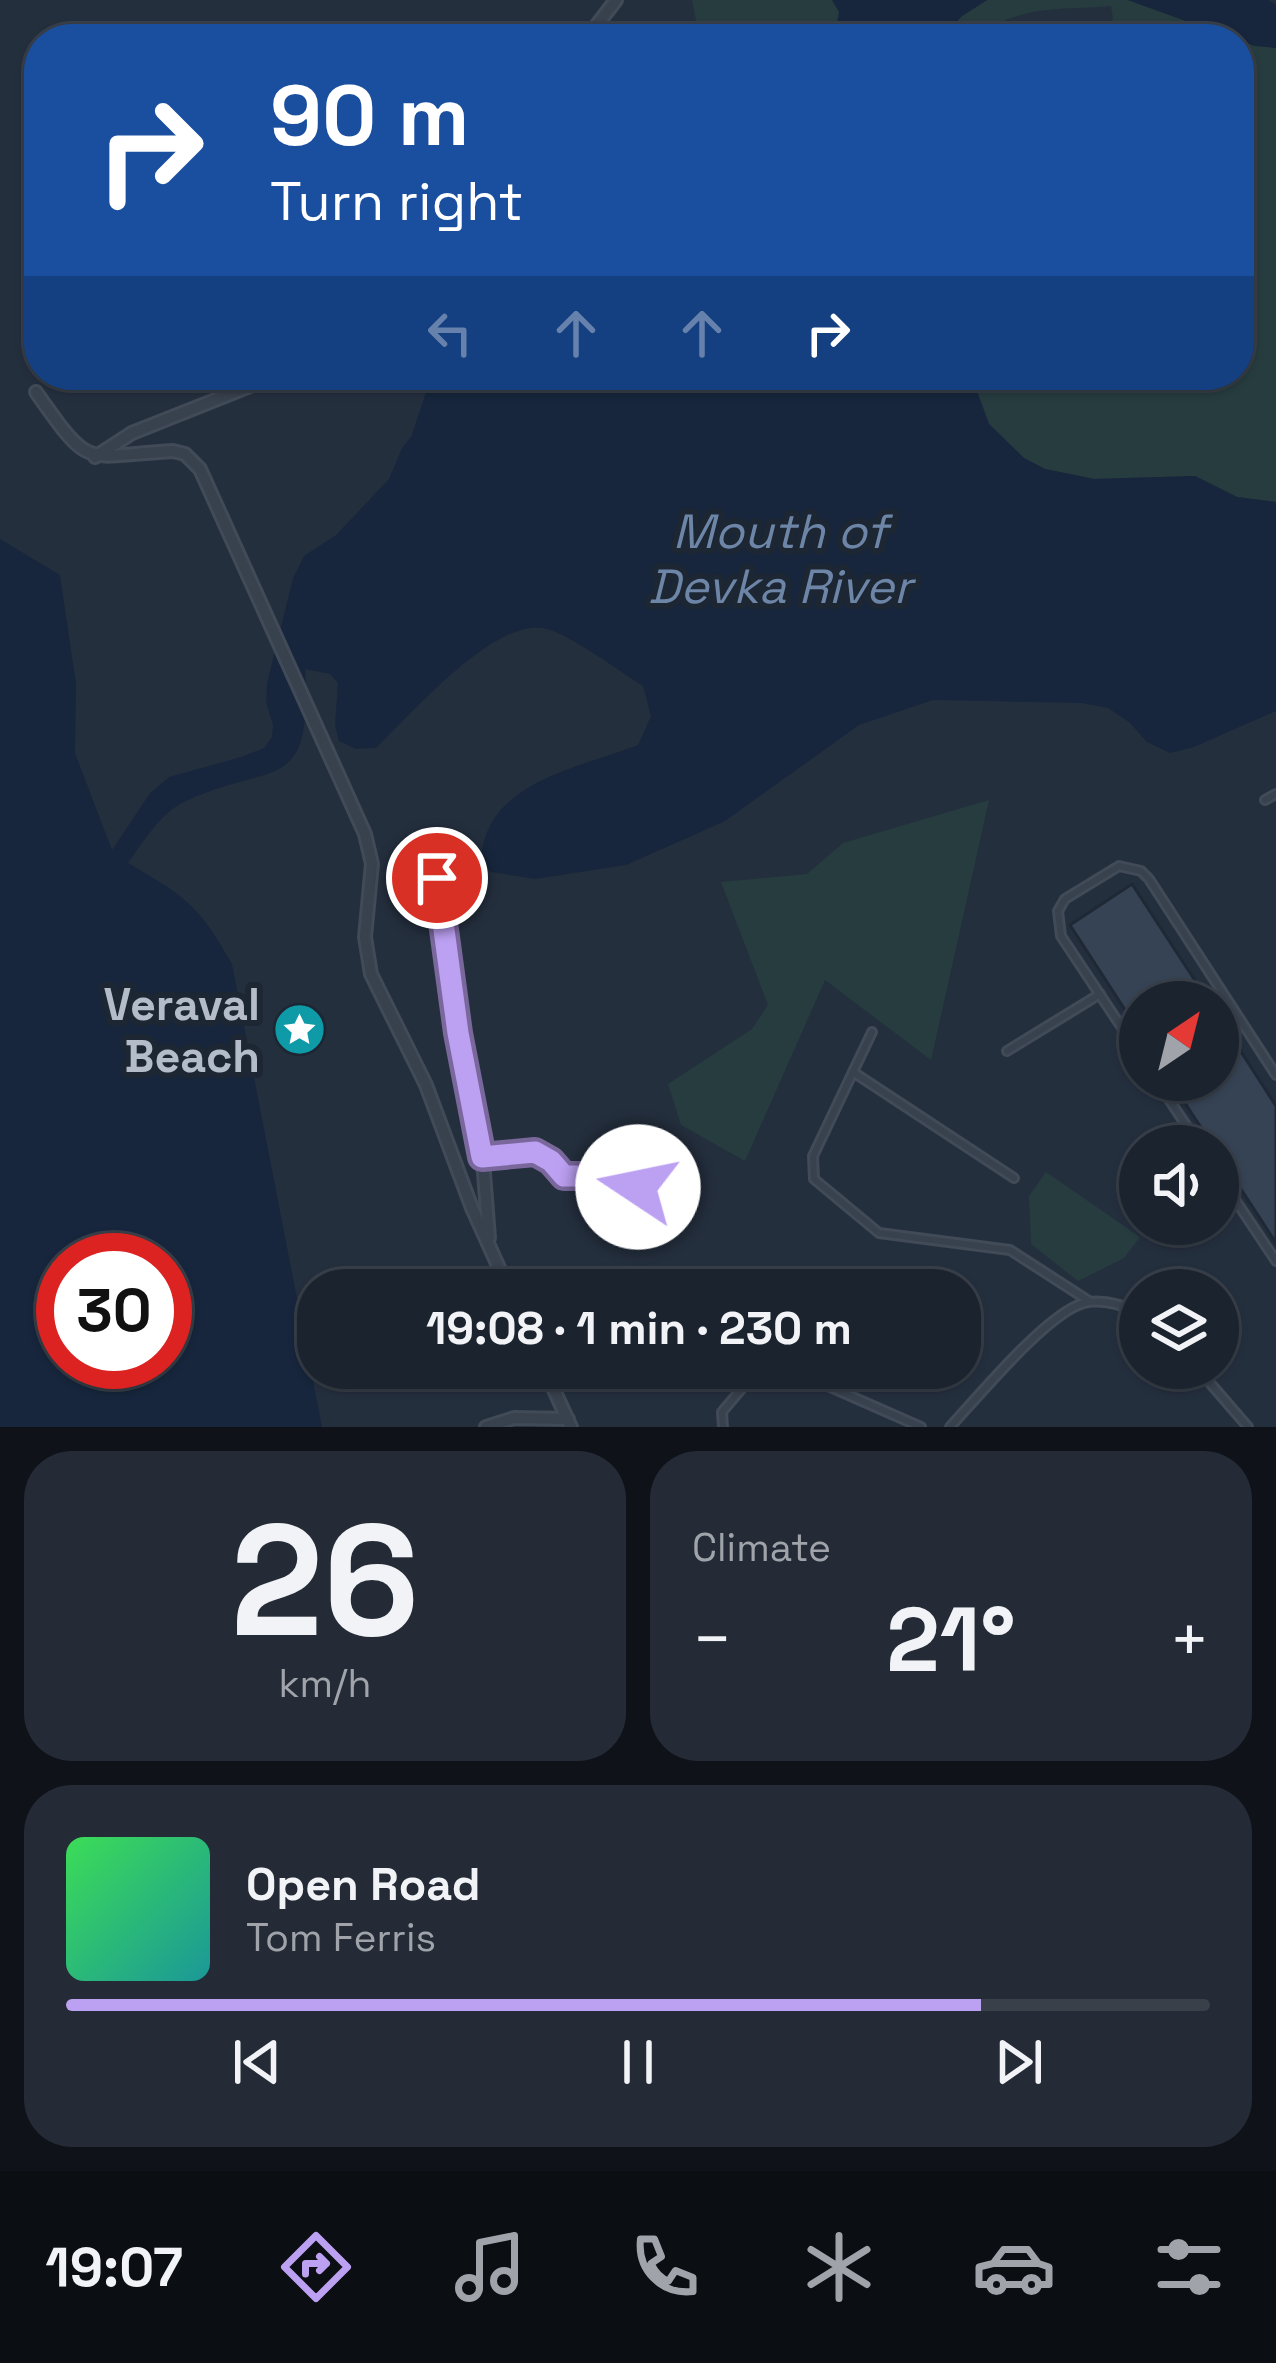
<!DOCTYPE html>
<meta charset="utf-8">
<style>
body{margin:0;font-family:"Space Grotesk",sans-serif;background:#242b36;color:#f1f3f6;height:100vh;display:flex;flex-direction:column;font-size:45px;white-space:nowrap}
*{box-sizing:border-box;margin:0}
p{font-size:39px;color:#a0a4aa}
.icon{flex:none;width:66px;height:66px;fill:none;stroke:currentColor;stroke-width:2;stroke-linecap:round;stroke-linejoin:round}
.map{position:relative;height:1427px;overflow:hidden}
.details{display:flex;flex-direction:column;gap:24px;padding:24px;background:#0f1319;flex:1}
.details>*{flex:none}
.top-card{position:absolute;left:24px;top:24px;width:1230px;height:366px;border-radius:48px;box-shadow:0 3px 9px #0004,0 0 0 3px #39404a;background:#1a4fa0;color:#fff;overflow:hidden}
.needle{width:78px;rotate:35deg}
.controls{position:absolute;left:1119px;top:981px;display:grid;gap:24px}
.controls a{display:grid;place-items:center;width:120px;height:120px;border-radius:50%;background:#1b232e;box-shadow:0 3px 9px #0004,0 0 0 3px #39404a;font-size:60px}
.speed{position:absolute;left:36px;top:1233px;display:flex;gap:24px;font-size:60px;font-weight:700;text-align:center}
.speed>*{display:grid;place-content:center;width:156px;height:156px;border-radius:50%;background:#1b232e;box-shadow:0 3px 9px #0004,0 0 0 3px #39404a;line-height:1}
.speed .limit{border:18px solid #d22;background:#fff;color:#111}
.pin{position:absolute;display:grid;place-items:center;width:102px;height:102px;color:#fff;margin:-51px;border:6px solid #fff;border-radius:50%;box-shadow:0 3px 12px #0007}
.me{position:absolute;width:132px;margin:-66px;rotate:281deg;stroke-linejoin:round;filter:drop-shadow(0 0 9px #0008)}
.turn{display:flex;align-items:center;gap:42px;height:252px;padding:0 48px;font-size:54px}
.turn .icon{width:156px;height:156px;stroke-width:2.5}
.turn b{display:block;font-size:84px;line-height:102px}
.lanes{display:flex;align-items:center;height:114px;padding:0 48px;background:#0003;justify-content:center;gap:60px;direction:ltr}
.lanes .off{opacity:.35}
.big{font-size:90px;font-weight:700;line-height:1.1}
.details .tile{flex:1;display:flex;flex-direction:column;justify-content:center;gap:18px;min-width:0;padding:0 42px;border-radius:48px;background:#242b36}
.details .dial{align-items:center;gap:0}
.dial b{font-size:156px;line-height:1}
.song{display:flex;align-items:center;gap:36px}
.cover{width:144px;height:144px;border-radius:18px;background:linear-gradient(135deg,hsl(130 70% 55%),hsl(180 70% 35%))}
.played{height:12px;border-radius:6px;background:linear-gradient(90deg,#bca0f2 80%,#39404a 80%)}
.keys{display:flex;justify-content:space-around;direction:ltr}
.heat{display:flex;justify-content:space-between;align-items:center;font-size:66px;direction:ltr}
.details .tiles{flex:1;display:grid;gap:24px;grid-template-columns:1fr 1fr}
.tile:last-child{grid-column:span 2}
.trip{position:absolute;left:297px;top:1269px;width:684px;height:120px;border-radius:48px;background:#1b232e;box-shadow:0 3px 9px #0004,0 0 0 3px #39404a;font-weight:700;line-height:120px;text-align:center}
.tab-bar{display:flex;height:192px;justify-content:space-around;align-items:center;background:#0b0e12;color:#a0a4aa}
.tab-bar .icon{width:84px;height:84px}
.tab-bar .current{color:#bca0f2}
.tab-bar b{font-size:54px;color:#f1f3f6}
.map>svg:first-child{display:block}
.green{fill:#263c3f}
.water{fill:#17263c;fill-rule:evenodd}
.building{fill:#364354;stroke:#1f2835;stroke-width:3}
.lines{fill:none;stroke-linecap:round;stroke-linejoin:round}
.lane-casing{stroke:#414a57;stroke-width:12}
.street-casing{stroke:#414a57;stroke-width:16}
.lane{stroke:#38414e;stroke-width:6}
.street{stroke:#38414e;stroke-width:10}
.route-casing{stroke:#7a689d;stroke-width:30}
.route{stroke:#bca0f2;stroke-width:21}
.labels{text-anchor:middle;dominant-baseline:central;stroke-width:12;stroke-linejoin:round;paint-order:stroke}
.poi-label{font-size:45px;font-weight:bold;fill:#b4bcc9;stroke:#1d2633;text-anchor:end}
.water-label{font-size:48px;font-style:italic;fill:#6d86a8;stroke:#1d2633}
</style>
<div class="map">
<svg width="1276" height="1427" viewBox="0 0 1276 1427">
<rect width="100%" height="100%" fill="#242f3e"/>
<g class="green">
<polygon points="692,0 832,0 840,12 834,39 784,39 778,34 740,33 711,39 696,20"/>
<path d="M987 0H1128L1235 39H1091L1113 19 1111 6C1070 10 1008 4 981 39H940L962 16Z"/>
<polygon points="1239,40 1276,48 1276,502 1237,497 1195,476 1094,479 1045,469 1024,458 989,424 971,375 1239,375"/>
<polygon points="989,800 931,1060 825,980 745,1161 681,1125 668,1084 752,1029 768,1005 721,882 807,874 843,843"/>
<polygon points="1046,1172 1140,1237 1124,1258 1078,1281 1031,1244 1029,1196"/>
</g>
<g class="water">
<polygon points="832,0 987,0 962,16 940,39 834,39 839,12"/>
<polygon points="1128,0 1268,0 1276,5 1276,48 1255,46"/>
<path d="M441 375H971L989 424 1024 458 1045 469 1094 479 1195 476 1237 497 1276 502V711L1194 747 1170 753 1147 742 1129 722 1108 708 1082 703 933 700 859 725 725 821 626 865 535 879 491 872 481 864C482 783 575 769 638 745L651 716 643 686C619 671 572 636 547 629 496 615 411 715 376 748L356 749 339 741 335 725 338 683 330 674 305 669C312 797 275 760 186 801 161 812 144 841 128 863 186 897 199 905 232 964L322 1427H0V539L60 575 76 684 75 753 112 850 150 793 169 777 241 757 264 748 272 737 273 725 266 702 267 683 293 578 304 556 336 535 389 479 402 448 411 437 426 392ZM63 1260H165V1362H63Z"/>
</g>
<g class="building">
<polygon points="1132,884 1209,1002 1140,1002 1140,1033 1070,925"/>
<polygon points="1218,1016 1276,1106 1276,1243 1218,1154 1218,1146 1213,1146 1170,1080 1218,1080"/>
</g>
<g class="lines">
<defs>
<g id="lane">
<polyline points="1265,800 1276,794"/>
<polyline points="872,1032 813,1156 814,1179 879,1233 1010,1250 1089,1301"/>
<polyline points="1007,1051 1100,994"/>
<polyline points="1140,1055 1061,936 1058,911 1065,899 1119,866 1141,871 1149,879 1276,1075"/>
<polyline points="853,1072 1014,1178"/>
<polyline points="1156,1080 1200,1146"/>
<polyline points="1218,1174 1276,1261"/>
<polyline points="787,1368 921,1427"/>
<polyline points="1197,1368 1248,1427"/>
<polyline points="723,1427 722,1412 749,1380 766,1368"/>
<path d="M950 1427C978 1397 1047 1313 1084 1303 1103 1298 1123 1305 1140 1313"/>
</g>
<g id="street">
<polyline points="586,39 616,0"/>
<path d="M36 392C92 472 83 456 173 451L185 454 200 469 365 834 372 864 365 937 371 974 426 1085 472 1208 509 1290"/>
<polyline points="95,457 132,433 278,375"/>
<polyline points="437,878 458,1033 484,1173 489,1238"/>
<path d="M481 1157C527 1153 531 1142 564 1176L592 1175 638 1187"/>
<polyline points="544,1368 571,1427"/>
<polyline points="486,1427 514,1418 568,1419"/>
</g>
</defs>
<use href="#lane" class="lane-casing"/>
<use href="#street" class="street-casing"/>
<use href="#lane" class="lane"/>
<use href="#street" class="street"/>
</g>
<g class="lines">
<defs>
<polyline id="route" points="437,878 458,1033 482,1157 535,1152 551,1161 564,1176 598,1176 638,1187"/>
</defs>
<use href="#route" class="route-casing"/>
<use href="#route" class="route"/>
</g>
<defs>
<symbol id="sight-disc" viewBox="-11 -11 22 22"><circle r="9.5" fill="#0f9aa8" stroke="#1d2633"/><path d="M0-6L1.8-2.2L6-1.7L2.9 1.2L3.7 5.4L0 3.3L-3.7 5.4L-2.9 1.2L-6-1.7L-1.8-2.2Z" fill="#fff"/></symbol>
</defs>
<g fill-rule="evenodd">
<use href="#sight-disc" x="270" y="1000" width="59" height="59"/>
</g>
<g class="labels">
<g class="poi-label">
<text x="260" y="1004">Veraval<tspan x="260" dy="52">Beach</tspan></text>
</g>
<g class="water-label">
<text x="780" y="531">Mouth of<tspan x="780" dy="55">Devka River</tspan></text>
</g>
</g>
</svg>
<div class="controls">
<a><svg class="needle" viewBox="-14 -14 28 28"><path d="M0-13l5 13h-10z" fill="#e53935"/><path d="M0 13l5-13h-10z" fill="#a0a4aa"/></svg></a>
<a><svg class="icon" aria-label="sound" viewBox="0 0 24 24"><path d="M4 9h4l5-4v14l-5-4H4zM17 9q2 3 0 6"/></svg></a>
<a><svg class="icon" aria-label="layers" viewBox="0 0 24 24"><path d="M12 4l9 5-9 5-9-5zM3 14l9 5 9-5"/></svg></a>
</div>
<div class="speed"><div class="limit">30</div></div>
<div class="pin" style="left:437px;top:878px;background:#d93025"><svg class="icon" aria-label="arrive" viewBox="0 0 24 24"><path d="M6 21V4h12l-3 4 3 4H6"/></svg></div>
<svg class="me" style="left:638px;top:1187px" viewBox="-20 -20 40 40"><circle r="19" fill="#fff"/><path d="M0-13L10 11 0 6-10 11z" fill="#bca0f2"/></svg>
<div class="trip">19:08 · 1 min · 230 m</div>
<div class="top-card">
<div class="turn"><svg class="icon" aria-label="right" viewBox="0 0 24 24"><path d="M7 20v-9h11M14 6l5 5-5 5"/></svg><div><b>90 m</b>Turn right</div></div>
<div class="lanes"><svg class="icon off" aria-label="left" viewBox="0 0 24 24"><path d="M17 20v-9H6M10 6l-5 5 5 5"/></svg><svg class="icon off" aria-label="ahead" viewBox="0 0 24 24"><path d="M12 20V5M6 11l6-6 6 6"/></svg><svg class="icon off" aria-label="ahead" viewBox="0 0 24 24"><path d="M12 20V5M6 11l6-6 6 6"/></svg><svg class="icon" aria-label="right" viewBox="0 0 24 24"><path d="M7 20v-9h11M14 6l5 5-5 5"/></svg></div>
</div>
</div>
<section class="details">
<div class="tiles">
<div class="tile dial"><b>26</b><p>km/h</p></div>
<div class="tile"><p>Climate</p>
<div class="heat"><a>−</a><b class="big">21°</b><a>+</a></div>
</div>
<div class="tile">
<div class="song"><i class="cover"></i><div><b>Open Road</b><p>Tom Ferris</p></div></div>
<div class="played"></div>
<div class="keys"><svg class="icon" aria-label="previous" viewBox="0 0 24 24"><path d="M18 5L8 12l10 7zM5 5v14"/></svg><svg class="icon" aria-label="pause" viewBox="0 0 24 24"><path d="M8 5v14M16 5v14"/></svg><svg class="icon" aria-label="next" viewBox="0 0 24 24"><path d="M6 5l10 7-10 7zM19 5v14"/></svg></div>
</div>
</div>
</section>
<nav class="tab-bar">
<b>19:07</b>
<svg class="icon current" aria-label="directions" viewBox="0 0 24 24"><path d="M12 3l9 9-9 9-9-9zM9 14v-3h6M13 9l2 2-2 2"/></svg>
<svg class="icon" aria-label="music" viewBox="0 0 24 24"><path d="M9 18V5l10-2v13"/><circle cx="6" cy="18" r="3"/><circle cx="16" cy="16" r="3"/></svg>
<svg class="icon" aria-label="phone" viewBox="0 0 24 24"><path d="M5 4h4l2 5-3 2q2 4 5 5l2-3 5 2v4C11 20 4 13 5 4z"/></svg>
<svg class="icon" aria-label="climate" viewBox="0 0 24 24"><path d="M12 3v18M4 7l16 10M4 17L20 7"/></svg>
<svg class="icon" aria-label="car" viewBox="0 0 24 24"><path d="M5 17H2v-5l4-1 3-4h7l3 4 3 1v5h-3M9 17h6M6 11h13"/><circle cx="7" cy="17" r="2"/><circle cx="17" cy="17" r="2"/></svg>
<svg class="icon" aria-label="filters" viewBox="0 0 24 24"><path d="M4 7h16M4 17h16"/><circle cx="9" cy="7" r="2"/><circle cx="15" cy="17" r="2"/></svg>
</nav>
